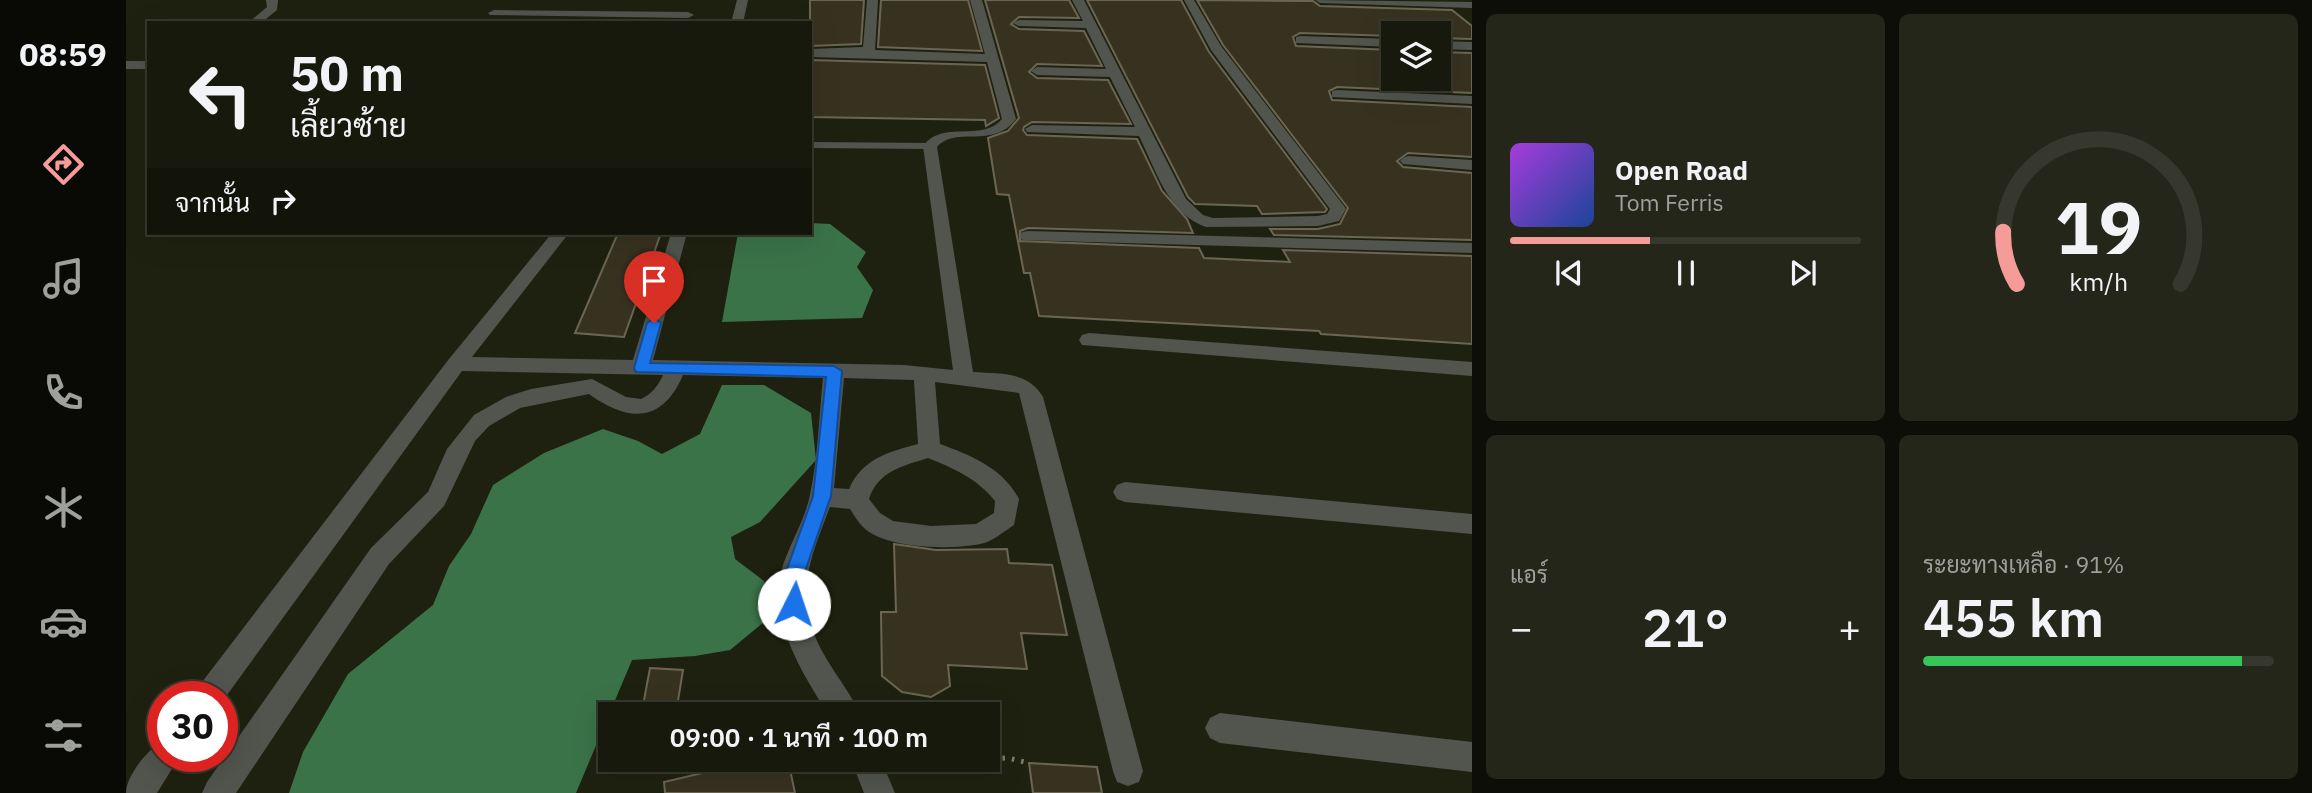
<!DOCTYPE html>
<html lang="th">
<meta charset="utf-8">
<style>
body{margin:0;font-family:"IBM Plex Sans",Sarabun,sans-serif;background:#24261a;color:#f1f3f6;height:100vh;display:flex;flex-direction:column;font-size:26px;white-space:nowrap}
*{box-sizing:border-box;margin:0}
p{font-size:23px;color:#9ea09d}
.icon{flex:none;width:38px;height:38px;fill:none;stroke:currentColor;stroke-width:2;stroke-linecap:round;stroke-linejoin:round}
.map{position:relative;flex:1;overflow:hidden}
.panel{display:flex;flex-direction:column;gap:14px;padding:14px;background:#0d0e07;width:840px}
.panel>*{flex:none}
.top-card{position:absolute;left:21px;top:21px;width:665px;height:214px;border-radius:0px;box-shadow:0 7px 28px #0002,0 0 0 2px #36382d;background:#17190c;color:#f1f3f6;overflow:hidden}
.controls{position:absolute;left:1255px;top:21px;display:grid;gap:14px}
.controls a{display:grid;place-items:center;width:70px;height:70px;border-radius:0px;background:#17190c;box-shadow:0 7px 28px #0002,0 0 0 2px #36382d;font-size:35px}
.speed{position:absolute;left:21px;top:681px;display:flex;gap:14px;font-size:35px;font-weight:700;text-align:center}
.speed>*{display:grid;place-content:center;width:91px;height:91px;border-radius:50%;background:#17190c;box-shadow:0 7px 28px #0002,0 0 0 2px #36382d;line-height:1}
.speed .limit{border:10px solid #d22;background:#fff;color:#111}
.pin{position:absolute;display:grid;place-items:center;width:60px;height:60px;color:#fff;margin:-72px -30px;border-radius:50% 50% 50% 0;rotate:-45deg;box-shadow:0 0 7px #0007}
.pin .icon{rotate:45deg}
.me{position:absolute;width:77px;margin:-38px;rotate:4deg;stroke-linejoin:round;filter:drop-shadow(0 0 5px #0008)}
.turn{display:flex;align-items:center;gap:24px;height:147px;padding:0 28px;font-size:32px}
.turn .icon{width:91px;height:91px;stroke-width:2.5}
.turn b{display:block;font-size:49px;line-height:60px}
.then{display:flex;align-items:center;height:66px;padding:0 28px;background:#0003;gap:14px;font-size:26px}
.big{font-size:52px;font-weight:600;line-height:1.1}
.panel .widget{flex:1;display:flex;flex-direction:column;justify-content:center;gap:10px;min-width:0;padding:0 24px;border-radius:10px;background:#24261a}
.panel .dial{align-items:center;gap:0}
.dial svg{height:182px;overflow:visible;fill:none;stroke:#36382d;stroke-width:7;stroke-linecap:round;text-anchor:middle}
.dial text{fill:#f1f3f6;stroke:none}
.song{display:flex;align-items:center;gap:21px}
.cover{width:84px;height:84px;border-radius:10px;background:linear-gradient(135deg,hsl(280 70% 55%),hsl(220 70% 35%))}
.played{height:7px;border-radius:4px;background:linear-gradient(90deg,#f59b98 40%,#36382d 40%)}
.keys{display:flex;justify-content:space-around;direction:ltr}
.heat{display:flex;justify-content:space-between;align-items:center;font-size:38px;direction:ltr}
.charge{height:10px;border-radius:5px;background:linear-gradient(90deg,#34c759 91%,#36382d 0)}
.panel .tiles{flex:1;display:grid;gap:14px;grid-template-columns:repeat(2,1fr)}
.trip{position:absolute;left:472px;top:702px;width:402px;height:70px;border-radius:0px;background:#17190c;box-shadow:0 7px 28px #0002,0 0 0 2px #36382d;font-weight:600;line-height:70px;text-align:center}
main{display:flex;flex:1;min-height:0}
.tabs{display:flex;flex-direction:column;width:126px;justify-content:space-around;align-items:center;background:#090a05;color:#9ea09d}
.tabs .icon{width:49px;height:49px}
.tabs .current{color:#f59b98}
.tabs b{font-size:32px;color:#f1f3f6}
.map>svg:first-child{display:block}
.water{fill:#3b7348}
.building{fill:#373220;stroke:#6b6652;stroke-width:2}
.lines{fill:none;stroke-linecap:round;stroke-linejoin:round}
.path{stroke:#7d7f70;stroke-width:5;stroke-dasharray:2.5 7;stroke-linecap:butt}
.lane{fill:#51554e;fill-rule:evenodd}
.street{fill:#51554e;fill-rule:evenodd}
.route{fill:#1a73e8;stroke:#114b97;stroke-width:2}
</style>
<main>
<nav class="tabs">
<b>08:59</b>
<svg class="icon current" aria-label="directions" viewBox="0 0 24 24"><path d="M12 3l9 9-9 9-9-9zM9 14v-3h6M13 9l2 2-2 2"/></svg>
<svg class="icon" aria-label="music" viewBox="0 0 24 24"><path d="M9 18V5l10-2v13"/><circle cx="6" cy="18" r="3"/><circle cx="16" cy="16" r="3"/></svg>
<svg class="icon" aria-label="phone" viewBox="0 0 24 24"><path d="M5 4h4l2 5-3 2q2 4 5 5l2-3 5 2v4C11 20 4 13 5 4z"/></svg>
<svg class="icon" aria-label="climate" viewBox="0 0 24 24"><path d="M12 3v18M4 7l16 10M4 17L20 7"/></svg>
<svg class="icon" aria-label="car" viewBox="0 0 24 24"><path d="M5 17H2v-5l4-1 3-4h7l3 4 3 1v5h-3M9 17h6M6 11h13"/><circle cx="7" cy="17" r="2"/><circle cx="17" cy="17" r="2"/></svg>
<svg class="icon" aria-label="filters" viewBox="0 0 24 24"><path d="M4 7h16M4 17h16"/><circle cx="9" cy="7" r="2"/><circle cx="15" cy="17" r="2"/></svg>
</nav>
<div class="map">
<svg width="1346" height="793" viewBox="0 0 1346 793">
<rect width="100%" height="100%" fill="#1f2110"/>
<g class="water">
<polygon points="684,223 704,224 740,252 731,267 747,290 736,318 596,322 612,233 684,233"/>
<polygon points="596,385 638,385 685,413 690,460 634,522 605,537 609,559 638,581 644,617 604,650 569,656 506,660 450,793 163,793 177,752 222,674 307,605 323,566 345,534 367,485 418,453 477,429 512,441 536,454 574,434"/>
</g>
<g class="building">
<polygon points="684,0 738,0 735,44 684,46"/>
<polygon points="755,0 842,0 856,51 752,47"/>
<polygon points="859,0 943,0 953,18 893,17 885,24 893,29 958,31 976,66 911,64 903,72 911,78 982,80 1005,124 906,122 898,127 897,130 901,135 1011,139 1036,191 1061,219 1067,233 902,228 894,231 894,241 1073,248 1078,258 1164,262 1157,250 1346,256 1346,344 1195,334 1193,331 913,316 904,273 898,273 883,195 871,194 862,138 882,131 893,118"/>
<polygon points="961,0 1055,0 1083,52 1201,209 1199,212 1136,214 1131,206 1069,204 1062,197"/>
<polygon points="1071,0 1187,1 1194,6 1326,10 1346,26 1346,39 1312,38 1312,33 1267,33 1267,36 1174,33 1167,37 1170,46 1267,50 1267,79 1312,79 1312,52 1346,53 1346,93 1211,87 1203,91 1206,100 1346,107 1346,157 1282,153 1271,161 1277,167 1346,173 1346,240 1148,235 1144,229 1192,229 1214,224 1222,208 1097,45"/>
<polygon points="684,60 859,65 873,118 860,126 859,120 684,117"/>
<polygon points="492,233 535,233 498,337 449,333"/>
<polygon points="768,544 810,550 881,549 883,563 926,565 941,635 895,633 901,669 822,665 824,686 805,697 776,692 756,676 755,612 770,612"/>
<polygon points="524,668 557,670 550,713 516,711"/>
<polygon points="632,760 662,760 669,793 539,793 538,782"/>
<polygon points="903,763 971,767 976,793 907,793"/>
</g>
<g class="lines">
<polyline class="path" points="810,760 882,758 903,763"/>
<polygon class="lane" points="684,142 804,143 809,146 804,149 684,148"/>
<g class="street">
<polygon points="140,0 152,0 151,10 135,23 122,23 141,7"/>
<polygon points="611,0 622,0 617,23 605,23"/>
<path d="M741 0H752L749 50 859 54 844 0H856L890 119C867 150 830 125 811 147L847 372C874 374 902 371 917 397L1017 771 1013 782 1002 786 991 782 987 771 893 393 809 382 814 444C844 455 877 468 893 499L888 525C877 532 866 542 854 544 825 550 759 549 737 527 732 522 728 515 724 509L704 507C682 564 666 600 700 658 711 677 725 694 734 714H702C675 671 641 618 657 565 665 542 679 519 684 495 692 457 693 416 697 378L557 375C536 424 502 422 463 394L394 408 363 426 349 441 318 506 263 564 110 793H76L81 782 245 548 302 492 321 449 348 415 380 397 405 389 466 379 500 397 515 399C526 394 532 386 537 375L336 371 96 702V696H69L73 686 323 359 426 233H443L346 357 507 360 545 233H561L527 360 778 365 827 370 797 146C817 119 856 143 876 119L861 62 684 57V49L737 47ZM718 378 788 380 792 444C762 452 736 459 723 489L708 488ZM802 458C827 468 852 479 869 501L868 513 850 524 805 526 767 521 754 513 743 499C752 471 777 466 802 458Z"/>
<path d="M946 0H958L1060 199 1077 215 1087 218 1192 216 1201 214 1204 209 1085 50 1058 0H1068L1095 46 1218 206 1220 209 1213 221 1192 226 1080 227C1042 214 1030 170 1013 136L901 132 899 129 906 125 1009 127 984 77 911 75 905 71 911 67 980 69 960 28 893 26 887 23 893 20 957 21Z"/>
<polygon points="1189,0 1346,2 1346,8 1194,3"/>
<polygon points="368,10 562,12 568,15 562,18 364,15 362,13"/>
<polygon points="1174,36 1267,39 1267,47 1170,43 1170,37"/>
<polygon points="1312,41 1346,42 1346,50 1312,49"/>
<rect x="0" y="61" width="23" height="8"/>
<polygon points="1211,90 1346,96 1346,104 1206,97 1206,91"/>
<polygon points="1282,156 1346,160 1346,170 1277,164 1274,161 1277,158"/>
<polygon points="902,231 1346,243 1346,253 896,240 894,236 896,232"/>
<polygon points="963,333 1346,362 1346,376 956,345 953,340 956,335"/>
<polygon points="999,482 1346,514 1346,534 999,502 991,499 987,492 991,485"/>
<polygon points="1094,713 1346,742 1346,772 1094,743 1084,738 1079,728 1084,718"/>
<path d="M37 742V756H54L31 793H0C0 776 22 748 37 742Z"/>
<polygon points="725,760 755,760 769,793 738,793"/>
</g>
</g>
<polygon class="route" points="528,318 535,323 524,363 708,366 716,371 705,496 675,583 678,604 675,611 668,613 661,611 656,583 687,496 700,377 510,372 508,368 521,323"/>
</svg>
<div class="controls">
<a><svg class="icon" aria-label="layers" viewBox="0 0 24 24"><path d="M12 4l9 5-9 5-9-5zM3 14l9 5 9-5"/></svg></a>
</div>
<div class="speed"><div class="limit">30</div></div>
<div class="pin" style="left:528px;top:323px;background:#d93025"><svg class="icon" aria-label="arrive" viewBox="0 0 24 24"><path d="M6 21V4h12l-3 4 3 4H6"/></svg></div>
<svg class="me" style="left:668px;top:604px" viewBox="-20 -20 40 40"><circle r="19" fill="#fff"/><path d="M0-13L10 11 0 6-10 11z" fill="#1a73e8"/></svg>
<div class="trip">09:00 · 1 นาที · 100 m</div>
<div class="top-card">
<div class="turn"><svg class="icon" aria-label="left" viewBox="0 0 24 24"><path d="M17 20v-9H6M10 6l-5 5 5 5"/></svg><div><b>50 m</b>เลี้ยวซ้าย</div></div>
<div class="then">จากนั้น<svg class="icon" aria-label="right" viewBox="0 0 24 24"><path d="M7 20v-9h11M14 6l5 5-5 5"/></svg></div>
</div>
</div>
<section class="panel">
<div class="tiles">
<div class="widget">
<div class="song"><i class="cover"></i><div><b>Open Road</b><p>Tom Ferris</p></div></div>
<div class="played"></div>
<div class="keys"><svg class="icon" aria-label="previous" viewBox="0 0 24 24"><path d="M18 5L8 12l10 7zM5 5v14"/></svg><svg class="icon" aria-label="pause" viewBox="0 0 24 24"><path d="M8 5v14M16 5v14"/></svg><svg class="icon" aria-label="next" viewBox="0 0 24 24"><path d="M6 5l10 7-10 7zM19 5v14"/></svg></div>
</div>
<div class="widget dial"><svg viewBox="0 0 100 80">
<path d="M14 69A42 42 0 1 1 86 69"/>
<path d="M14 69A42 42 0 0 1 8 46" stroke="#f59b98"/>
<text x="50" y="56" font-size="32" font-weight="700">19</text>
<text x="50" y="72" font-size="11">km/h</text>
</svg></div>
<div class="widget"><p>แอร์</p>
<div class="heat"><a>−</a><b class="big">21°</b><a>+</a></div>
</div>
<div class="widget"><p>ระยะทางเหลือ · 91%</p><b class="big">455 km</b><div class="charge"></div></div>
</div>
</section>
</main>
